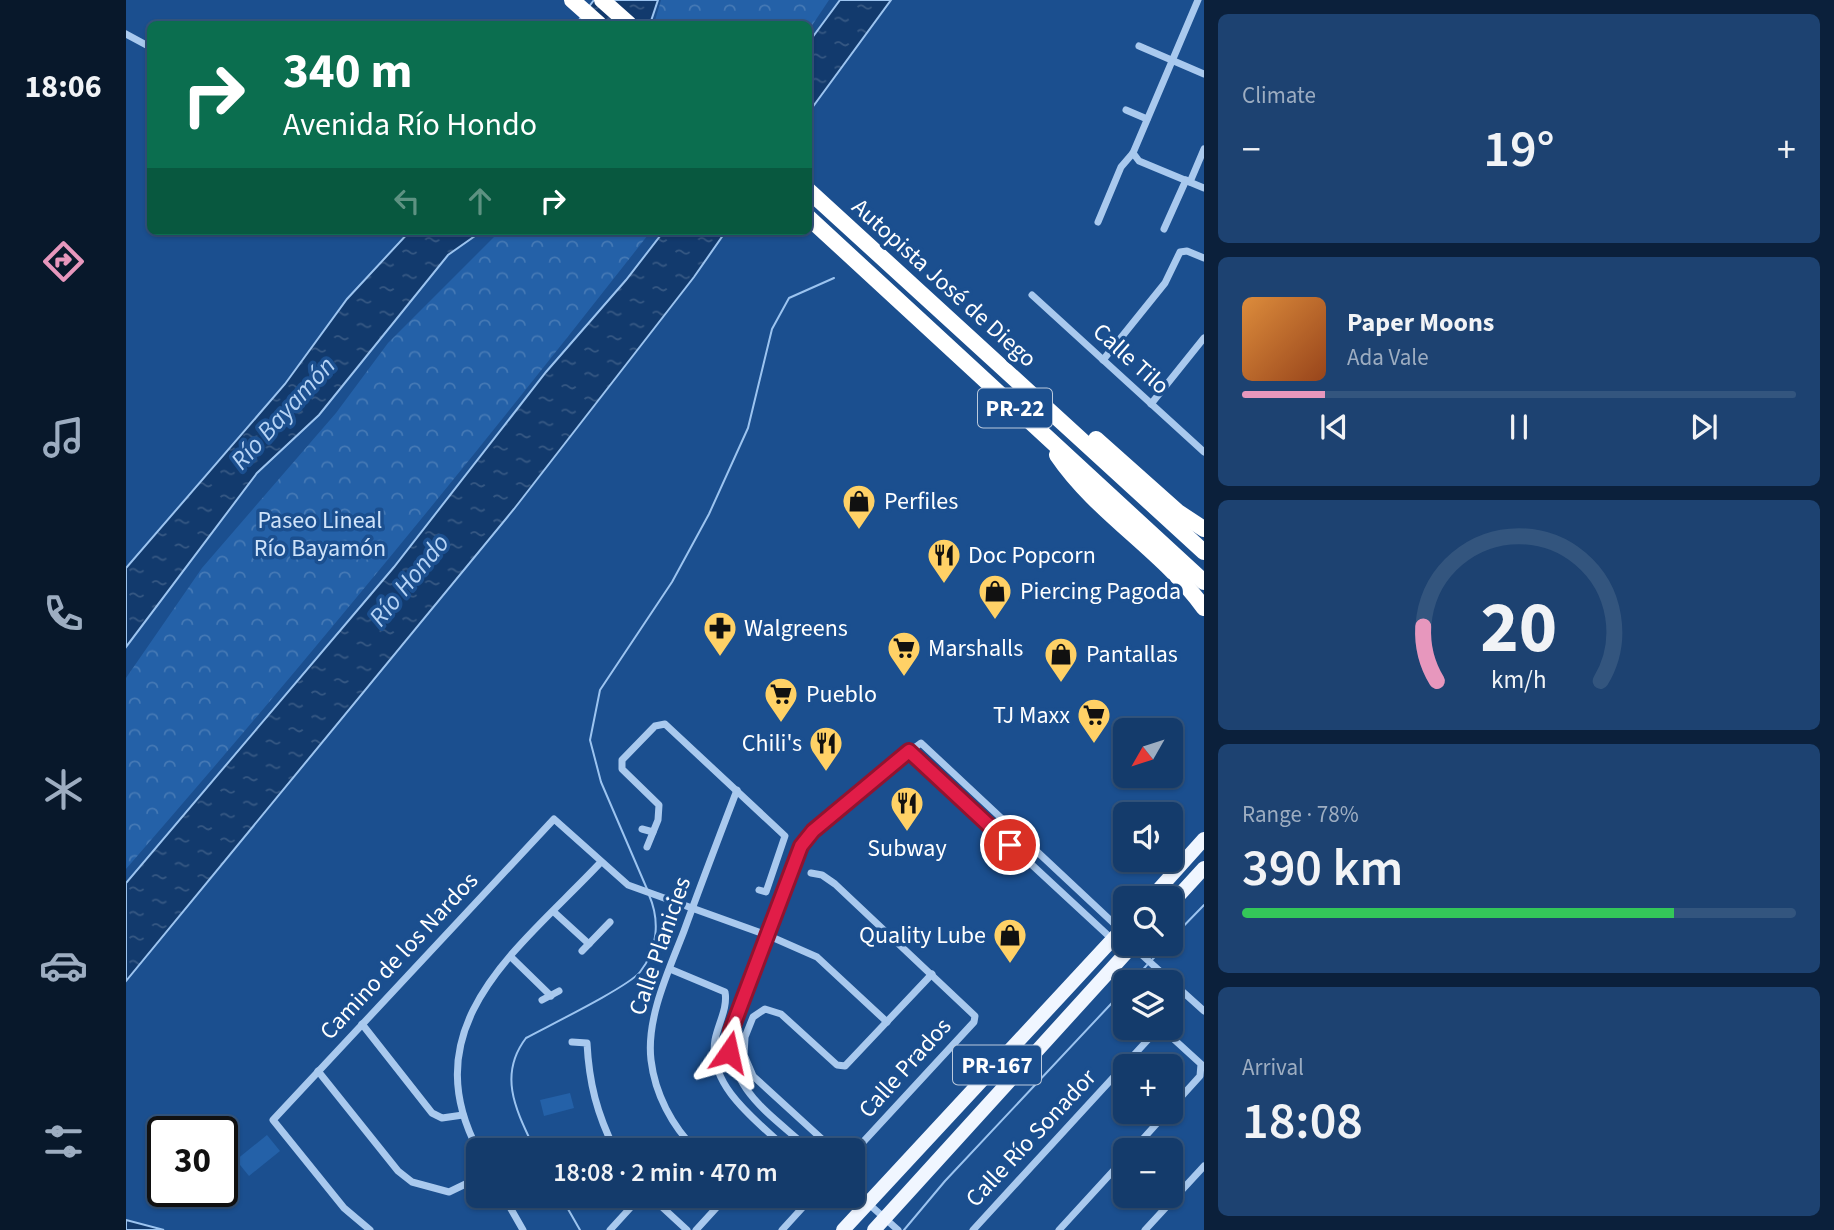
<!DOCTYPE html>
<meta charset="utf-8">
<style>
body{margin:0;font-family:"Source Sans 3",sans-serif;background:#1d4271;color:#f1f3f6;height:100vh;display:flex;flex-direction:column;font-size:26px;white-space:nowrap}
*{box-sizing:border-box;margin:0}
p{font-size:23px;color:#9dadc1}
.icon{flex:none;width:38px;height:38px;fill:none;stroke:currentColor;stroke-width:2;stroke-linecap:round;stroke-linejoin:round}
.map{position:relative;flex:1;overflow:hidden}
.details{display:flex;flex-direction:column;gap:14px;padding:14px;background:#0b203b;width:630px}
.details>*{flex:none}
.banner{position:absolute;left:21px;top:21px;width:665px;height:214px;border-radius:10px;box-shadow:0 2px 5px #0004,0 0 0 2px #33557e;background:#0b6e4f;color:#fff;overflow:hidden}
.needle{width:46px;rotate:231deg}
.buttons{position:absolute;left:987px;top:718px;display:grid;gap:14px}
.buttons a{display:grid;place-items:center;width:70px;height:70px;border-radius:10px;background:#143b6b;box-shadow:0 2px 5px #0004,0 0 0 2px #33557e;font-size:35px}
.speed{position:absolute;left:21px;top:1116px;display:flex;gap:14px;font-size:35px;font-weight:700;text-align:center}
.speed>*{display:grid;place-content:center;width:91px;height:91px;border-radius:50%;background:#143b6b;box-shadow:0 2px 5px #0004,0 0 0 2px #33557e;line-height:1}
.speed .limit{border:4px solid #111;border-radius:10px;background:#fff;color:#111}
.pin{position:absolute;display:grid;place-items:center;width:60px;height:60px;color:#fff;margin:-30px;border:4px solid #fff;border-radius:50%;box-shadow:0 2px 7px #0007}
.me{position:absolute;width:77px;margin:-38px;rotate:11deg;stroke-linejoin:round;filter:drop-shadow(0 0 5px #0008)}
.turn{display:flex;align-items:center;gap:24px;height:147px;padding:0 21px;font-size:32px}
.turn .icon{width:91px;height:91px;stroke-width:2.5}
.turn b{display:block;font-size:49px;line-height:60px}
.lanes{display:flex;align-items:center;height:66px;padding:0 21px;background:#0003;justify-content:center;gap:35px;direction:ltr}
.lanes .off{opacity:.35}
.big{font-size:52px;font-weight:600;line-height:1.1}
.details .tile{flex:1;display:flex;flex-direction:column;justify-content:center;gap:10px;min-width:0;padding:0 24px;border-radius:10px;background:#1d4271}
.details .dial{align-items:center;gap:0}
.dial svg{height:182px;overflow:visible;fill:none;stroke:#33557e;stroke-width:7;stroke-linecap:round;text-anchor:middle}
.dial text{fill:#f1f3f6;stroke:none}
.song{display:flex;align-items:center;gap:21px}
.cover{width:84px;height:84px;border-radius:10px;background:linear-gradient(135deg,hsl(30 70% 55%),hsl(20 70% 35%))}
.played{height:7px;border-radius:4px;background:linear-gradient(90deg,#e797bd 15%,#33557e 15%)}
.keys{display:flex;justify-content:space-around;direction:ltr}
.heat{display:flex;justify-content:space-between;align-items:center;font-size:38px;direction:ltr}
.charge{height:10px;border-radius:5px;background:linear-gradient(90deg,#34c759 78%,#33557e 0)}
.trip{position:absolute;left:340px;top:1138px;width:399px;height:70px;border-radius:10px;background:#143b6b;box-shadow:0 2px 5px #0004,0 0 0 2px #33557e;font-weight:600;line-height:70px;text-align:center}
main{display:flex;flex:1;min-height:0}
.tab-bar{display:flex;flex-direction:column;width:126px;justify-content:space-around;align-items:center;background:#08182b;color:#9dadc1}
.tab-bar .icon{width:49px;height:49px}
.tab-bar .active{color:#e797bd}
.tab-bar b{font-size:32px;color:#f1f3f6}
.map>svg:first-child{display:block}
.park{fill:url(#park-crowns)}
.garden{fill:#2461a8}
.water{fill:url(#water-ripples);stroke:#9cc4f0;stroke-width:2}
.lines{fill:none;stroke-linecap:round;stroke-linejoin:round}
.stream{stroke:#9cc4f0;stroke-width:2}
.minor{stroke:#a9c9ee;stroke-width:7}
.primary{stroke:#f0f6ff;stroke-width:14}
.motorway{stroke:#fff;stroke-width:16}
.route-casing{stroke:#92132f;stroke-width:18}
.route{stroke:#e11d48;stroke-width:12}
.labels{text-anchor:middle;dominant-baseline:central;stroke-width:7;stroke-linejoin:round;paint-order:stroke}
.shield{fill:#1b4f8f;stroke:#bbcadd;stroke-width:2}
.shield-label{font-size:23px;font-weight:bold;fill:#fff}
.street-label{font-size:24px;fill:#fff;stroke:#1b4f8f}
.poi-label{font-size:24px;fill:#fff;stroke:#1b4f8f;text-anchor:start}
.park-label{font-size:24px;fill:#cfe3fa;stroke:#1b4f8f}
.water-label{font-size:26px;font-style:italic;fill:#b5d3f5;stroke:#1b4f8f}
</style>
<main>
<nav class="tab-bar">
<b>18:06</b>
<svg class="icon active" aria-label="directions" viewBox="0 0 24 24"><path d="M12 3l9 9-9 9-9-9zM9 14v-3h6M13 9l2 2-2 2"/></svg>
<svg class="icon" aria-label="music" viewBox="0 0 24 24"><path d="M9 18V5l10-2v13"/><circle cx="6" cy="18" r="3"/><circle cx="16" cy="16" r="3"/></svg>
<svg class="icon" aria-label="phone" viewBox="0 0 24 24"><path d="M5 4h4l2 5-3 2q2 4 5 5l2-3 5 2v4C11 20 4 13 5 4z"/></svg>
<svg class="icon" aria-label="climate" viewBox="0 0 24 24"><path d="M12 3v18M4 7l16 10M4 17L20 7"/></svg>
<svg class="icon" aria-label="car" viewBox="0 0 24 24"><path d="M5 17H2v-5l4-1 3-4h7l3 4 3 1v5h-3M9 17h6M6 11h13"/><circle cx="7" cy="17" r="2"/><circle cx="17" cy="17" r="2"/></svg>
<svg class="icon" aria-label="filters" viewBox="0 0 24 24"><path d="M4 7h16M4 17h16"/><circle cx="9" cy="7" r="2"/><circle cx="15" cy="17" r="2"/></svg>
</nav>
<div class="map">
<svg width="1078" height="1230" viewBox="0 0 1078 1230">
<defs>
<pattern id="park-crowns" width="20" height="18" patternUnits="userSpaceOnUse" patternTransform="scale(1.75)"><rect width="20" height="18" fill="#2461a8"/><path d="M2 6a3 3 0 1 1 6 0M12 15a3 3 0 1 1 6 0" fill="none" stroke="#4579b5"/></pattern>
<pattern id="water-ripples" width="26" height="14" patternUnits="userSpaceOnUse" patternTransform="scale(1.75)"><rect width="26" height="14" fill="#123a6d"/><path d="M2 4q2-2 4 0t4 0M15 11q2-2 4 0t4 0" fill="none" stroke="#365883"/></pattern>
</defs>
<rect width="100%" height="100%" fill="#1b4f8f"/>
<g class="park">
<polygon points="535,0 703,0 683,30 682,24 528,24"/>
<path d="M374 231H525C356 448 181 661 0 869V678L76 568 210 413 262 343Z"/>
</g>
<g class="garden">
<polygon points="444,1093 448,1108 418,1116 414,1100"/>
<polygon points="141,1135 154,1151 123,1176 110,1160"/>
</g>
<g class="water">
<polygon points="468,0 532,0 524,24 450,24"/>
<polygon points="714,0 765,0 683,112 683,42"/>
<polygon points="284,231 356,231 322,255 193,415 131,473 0,647 0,568 159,384 221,299"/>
<polygon points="538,231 600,231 568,277 388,509 0,981 0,883 268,567 420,372 500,280"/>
<polygon points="0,1220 38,1230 0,1230"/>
</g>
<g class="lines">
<g class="stream">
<polyline points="521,889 475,782 464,740 474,690 546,582 583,514 622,428 646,329 663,298 708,278"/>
<polyline points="1045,939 1078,905"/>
<polyline points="1025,961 1041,943"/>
<polyline points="1006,982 1021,965"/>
<path d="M409 1150C391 1112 371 1076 400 1038 422 1026 502 987 514 972 532 949 534 920 523 895"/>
<polyline points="434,1195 454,1230"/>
<polyline points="778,1230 819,1181 999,989"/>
</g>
<g class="minor">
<polyline points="0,34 24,47"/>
<polyline points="1013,46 1078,74"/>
<polyline points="1000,110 1021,119"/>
<polyline points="1007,153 1013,161 1078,188"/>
<polyline points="1064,182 1078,149"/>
<polyline points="972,222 995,167 1007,153 1072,0"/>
<polyline points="1038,229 1060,180"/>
<polyline points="906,295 1078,452"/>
<polyline points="977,360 1039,283 1054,252 1061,251 1078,258"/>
<polyline points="1025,404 1078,338"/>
<polyline points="783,751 987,940 1006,946"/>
<polyline points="516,829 527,832"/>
<polyline points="521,847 532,820 533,805 496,769 496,760 529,726 539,724 659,836 640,892 633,890"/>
<polyline points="685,873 696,875 709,884 849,1016 848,1022 726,1154"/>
<polyline points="428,912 463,944"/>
<polyline points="1006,946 1078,1011"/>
<polyline points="456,951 484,922"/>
<polyline points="385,957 425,996"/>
<path d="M544 969 599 992C602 1008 592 1024 589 1040 581 1086 632 1122 662 1150"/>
<polyline points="416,1000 433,991"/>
<polyline points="236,1024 306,1113 316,1118 337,1115"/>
<path d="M446 1042 461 1043C463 1083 471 1114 489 1150"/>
<polyline points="192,1071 272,1171 286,1182 323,1192 352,1178"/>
<path d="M352 1150C285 1023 396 946 474 863"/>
<path d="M570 1150C546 1126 529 1094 525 1060 520 1018 543 970 558 931 575 884 593 837 611 790"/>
<path d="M684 1150C645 1114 600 1089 605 1031L675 846C703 811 758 770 795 743L997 932"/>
<polyline points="708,1150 627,1076 618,1055 619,1037 627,1017 639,1009 655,1014 711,1065 719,1066 806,974"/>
<polyline points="1007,1150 1042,1111"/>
<polyline points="726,1189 772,1230"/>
<polyline points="377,1195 397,1230"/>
<polyline points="523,1195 561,1230"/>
<polyline points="244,1230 218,1208 147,1120 428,819 502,885 641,935 691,957 761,1022"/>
<polyline points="484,1230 516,1195"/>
<polyline points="570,1230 602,1195"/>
<polyline points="656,1230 688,1195"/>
<polyline points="847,1230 1029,1032 1041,1033 1075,1064 1074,1076 1045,1108"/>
<polyline points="933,1230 999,1158"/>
<polyline points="1019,1230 1078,1166"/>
</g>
<g class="primary">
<polyline points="1025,898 1078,839"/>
<polyline points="1045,904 1078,868"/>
<polyline points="717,1230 999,926"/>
<polyline points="748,1230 1009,943"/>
</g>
<g class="motorway">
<polyline points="446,0 473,24"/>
<polyline points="476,0 503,24"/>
<polyline points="682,190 1078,552"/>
<polyline points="682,217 1078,582"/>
<polyline points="970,439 1052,512 1078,529"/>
<path d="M931 455C971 514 1036 550 1078 608"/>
</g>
</g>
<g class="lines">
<defs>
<polyline id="route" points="603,1052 605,1031 675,846 687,831 783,751 884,845"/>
</defs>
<use href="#route" class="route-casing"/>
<use href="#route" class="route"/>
</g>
<defs>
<symbol id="shop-pin" viewBox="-11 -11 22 30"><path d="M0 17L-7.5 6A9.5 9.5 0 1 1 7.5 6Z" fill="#ffd166" stroke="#1b4f8f"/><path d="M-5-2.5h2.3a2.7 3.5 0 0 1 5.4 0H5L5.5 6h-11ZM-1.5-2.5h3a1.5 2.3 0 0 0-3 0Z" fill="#111"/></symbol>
<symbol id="restaurant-pin" viewBox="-11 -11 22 30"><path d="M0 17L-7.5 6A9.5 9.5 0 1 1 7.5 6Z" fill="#ffd166" stroke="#1b4f8f"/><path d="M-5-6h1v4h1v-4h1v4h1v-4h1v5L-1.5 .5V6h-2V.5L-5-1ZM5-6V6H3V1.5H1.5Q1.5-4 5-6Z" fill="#111"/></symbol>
<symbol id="pharmacy-pin" viewBox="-11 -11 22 30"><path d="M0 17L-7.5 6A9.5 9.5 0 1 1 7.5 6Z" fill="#ffd166" stroke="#1b4f8f"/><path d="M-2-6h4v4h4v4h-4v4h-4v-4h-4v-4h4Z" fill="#111"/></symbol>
<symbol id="supermarket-pin" viewBox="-11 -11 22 30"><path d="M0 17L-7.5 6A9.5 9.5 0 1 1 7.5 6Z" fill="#ffd166" stroke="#1b4f8f"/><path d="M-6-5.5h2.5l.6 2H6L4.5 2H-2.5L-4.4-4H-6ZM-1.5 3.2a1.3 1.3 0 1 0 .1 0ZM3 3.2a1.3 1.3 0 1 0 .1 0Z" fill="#111"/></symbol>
</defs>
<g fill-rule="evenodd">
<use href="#shop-pin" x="714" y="482" width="38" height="52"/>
<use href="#restaurant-pin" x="799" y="536" width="38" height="52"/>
<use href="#shop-pin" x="850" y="572" width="38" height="52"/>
<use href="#pharmacy-pin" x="575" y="609" width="38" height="52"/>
<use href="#supermarket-pin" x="759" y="629" width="38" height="52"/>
<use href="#shop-pin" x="916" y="635" width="38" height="52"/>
<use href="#supermarket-pin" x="636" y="675" width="38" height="52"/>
<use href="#supermarket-pin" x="949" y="696" width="38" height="52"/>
<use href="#restaurant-pin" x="681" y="724" width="38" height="52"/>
<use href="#restaurant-pin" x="762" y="784" width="38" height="52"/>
<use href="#shop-pin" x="865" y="916" width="38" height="52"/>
</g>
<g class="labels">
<g class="shield">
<rect x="852" y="388.5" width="74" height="39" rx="5"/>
<rect x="827" y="1045.5" width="88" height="39" rx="5"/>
</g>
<g class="shield-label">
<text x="889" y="408">PR-22</text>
<text x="871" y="1065">PR-167</text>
</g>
<g class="street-label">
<text transform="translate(818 283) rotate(42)">Autopista José de Diego</text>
<text transform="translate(1005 359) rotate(42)">Calle Tilo</text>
<text transform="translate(534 946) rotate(-71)">Calle Planicies</text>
<text transform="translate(273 956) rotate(-47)">Camino de los Nardos</text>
<text transform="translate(779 1068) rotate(-48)">Calle Prados</text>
<text transform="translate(905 1138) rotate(-47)">Calle Río Sonador</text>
</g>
<g class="poi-label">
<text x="758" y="501">Perfiles</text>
<text x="842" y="555">Doc Popcorn</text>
<text x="894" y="591">Piercing Pagoda</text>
<text x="618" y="628">Walgreens</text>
<text x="802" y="648">Marshalls</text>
<text x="960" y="654">Pantallas</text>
<text x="680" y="694">Pueblo</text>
<text x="944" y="715" text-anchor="end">TJ Maxx</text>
<text x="676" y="743" text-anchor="end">Chili's</text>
<text x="781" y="848" text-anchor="middle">Subway</text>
<text x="860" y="935" text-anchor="end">Quality Lube</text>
</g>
<g class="park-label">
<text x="194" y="520">Paseo Lineal<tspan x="194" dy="28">Río Bayamón</tspan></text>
</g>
<g class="water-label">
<text transform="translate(157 413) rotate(-48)">Río Bayamón</text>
<text transform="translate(283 580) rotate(-51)">Río Hondo</text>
</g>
</g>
</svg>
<div class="buttons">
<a><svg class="needle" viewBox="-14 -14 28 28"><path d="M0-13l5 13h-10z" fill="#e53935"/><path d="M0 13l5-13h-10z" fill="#9dadc1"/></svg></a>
<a><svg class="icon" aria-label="sound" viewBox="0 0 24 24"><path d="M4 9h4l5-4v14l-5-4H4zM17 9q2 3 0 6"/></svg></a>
<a><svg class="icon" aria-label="search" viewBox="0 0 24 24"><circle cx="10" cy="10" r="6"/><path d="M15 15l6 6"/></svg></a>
<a><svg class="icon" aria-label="layers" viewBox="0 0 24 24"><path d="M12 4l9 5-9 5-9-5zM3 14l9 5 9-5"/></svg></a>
<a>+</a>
<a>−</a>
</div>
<div class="speed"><div class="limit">30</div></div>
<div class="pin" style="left:884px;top:845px;background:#d93025"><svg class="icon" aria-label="arrive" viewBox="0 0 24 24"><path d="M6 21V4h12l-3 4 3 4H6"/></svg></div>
<svg class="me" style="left:603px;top:1052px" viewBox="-20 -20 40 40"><path d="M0-17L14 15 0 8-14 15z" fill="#e11d48" stroke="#fff" stroke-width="4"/></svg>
<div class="trip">18:08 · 2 min · 470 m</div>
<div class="banner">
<div class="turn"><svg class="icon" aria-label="right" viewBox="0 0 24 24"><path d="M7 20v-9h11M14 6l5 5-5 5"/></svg><div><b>340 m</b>Avenida Río Hondo</div></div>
<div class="lanes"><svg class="icon off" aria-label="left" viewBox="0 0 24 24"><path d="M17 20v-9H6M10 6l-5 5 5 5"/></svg><svg class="icon off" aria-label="ahead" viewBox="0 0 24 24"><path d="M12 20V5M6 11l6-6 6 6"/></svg><svg class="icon" aria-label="right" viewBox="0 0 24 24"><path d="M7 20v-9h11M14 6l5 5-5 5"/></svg></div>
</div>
</div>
<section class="details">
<div class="tile"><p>Climate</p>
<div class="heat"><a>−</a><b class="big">19°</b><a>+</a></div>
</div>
<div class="tile">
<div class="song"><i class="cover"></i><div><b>Paper Moons</b><p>Ada Vale</p></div></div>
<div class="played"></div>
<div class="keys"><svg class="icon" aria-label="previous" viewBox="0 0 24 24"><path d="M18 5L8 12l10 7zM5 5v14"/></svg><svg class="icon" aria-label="pause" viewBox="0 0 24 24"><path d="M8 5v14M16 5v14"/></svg><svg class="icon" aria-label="next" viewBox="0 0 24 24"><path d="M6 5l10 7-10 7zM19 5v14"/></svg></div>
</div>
<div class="tile dial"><svg viewBox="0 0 100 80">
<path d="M14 69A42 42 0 1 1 86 69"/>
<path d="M14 69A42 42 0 0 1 8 45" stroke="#e797bd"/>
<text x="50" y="56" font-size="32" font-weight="700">20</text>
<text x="50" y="72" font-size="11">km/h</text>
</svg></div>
<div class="tile"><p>Range · 78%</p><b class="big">390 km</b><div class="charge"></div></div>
<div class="tile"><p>Arrival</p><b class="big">18:08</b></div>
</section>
</main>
